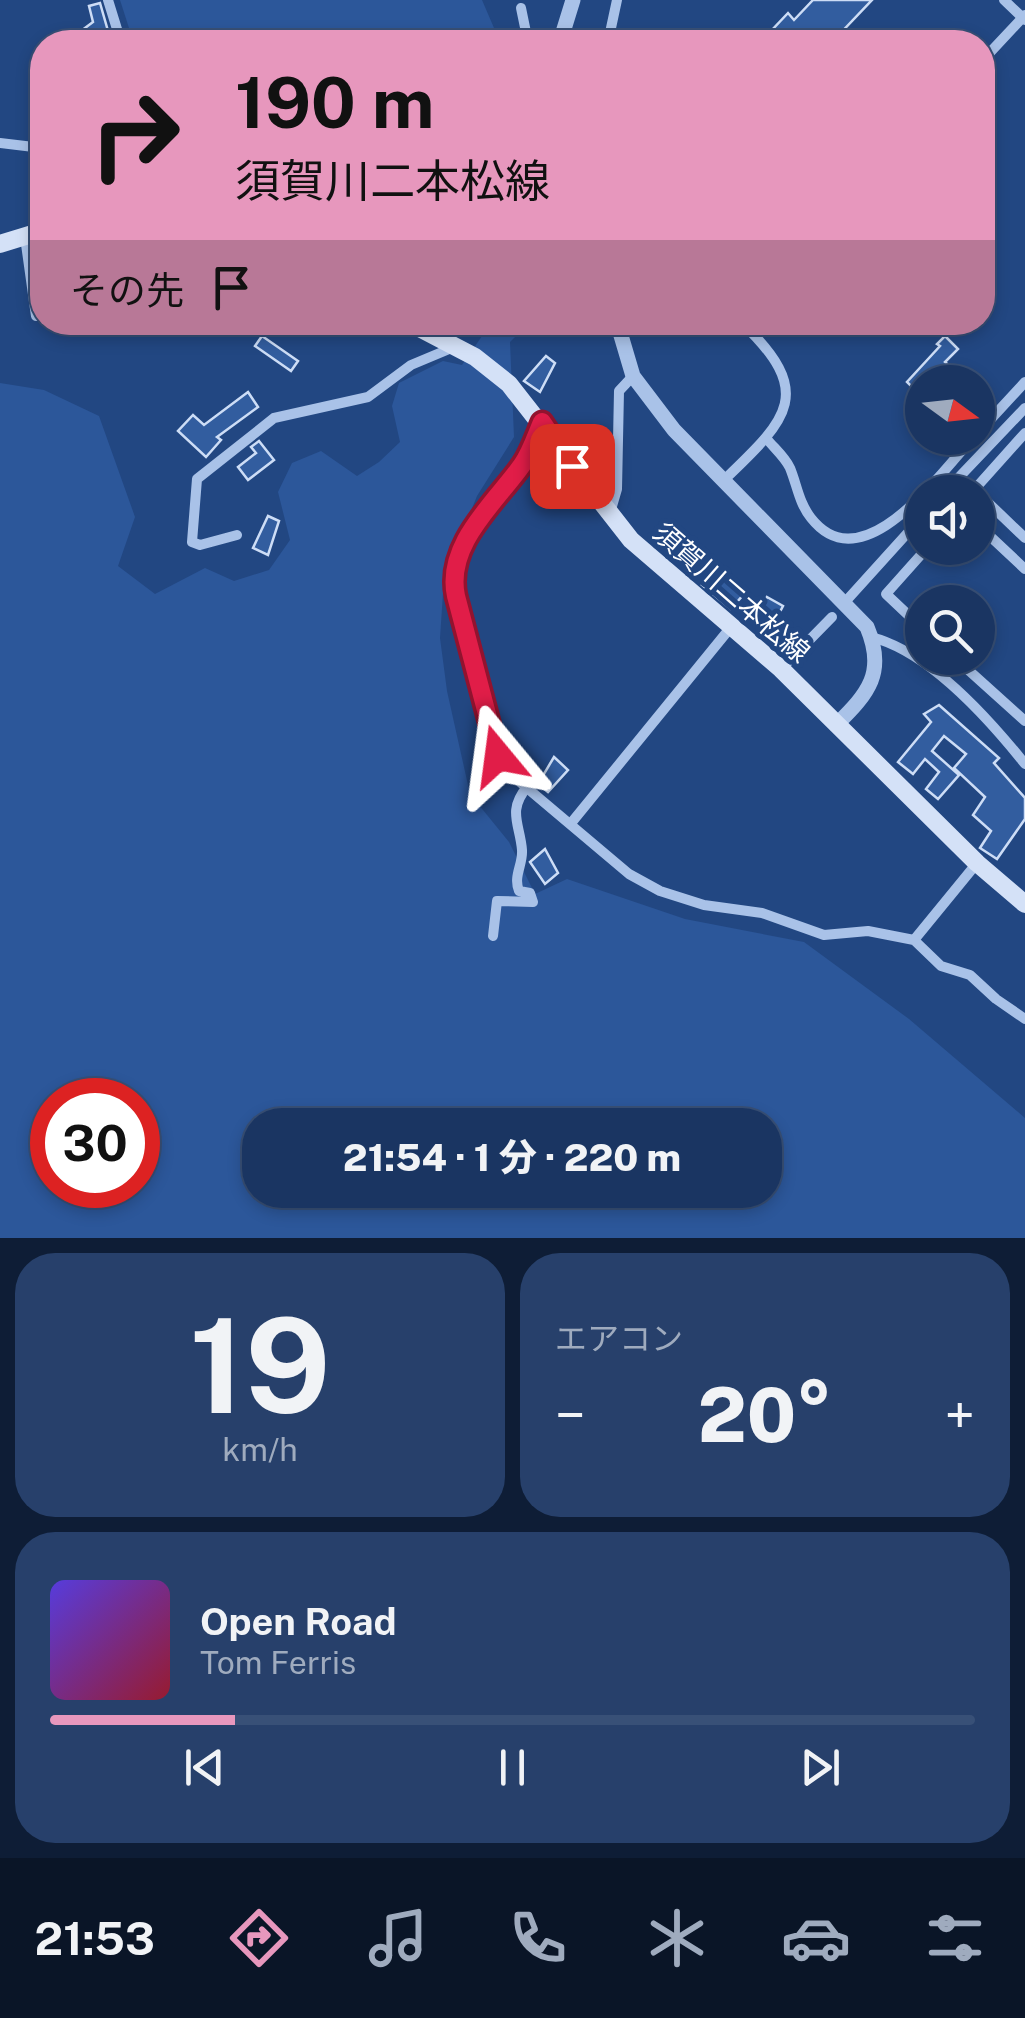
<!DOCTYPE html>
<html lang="ja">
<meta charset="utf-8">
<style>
body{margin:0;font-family:"Public Sans","Noto Sans JP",sans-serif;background:#27406b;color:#f1f3f6;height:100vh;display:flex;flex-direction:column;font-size:38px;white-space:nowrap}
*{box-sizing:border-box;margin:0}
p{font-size:32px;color:#9fabbe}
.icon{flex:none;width:55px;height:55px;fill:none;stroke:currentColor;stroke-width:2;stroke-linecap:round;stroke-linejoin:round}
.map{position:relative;height:1238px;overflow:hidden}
.sheet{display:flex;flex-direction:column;gap:15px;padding:15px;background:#0e1d36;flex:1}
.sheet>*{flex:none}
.hud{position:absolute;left:30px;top:30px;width:965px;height:305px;border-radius:40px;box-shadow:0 5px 15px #0003,0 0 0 2px #385077;background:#e797bd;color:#111;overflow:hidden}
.needle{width:65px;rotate:105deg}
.buttons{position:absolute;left:905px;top:365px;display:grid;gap:20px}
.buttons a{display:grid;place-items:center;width:90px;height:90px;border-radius:50%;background:#1a3562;box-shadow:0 5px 15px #0003,0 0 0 2px #385077;font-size:50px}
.speed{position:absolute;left:30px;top:1078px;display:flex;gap:20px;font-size:50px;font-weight:700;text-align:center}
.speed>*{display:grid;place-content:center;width:130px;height:130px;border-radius:50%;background:#1a3562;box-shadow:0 5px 15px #0003,0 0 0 2px #385077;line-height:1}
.speed .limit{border:15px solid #d22;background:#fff;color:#111}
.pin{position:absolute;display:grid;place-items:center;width:85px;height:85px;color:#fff;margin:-42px;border-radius:20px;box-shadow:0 5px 15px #0006}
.me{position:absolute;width:110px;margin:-55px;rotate:344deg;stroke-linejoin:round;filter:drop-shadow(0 0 8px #0008)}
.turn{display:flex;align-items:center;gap:35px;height:210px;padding:0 40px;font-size:45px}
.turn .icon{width:130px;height:130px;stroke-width:2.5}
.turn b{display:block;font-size:70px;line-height:85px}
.then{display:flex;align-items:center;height:95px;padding:0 40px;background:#0003;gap:20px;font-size:38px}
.big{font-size:75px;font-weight:800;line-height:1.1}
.sheet .card{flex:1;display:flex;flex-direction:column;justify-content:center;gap:15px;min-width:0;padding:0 35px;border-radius:40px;background:#27406b}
.sheet .dial{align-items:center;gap:0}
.dial b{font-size:130px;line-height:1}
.song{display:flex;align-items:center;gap:30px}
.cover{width:120px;height:120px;border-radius:15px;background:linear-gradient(135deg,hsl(250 70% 55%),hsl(350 70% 35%))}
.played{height:10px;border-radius:5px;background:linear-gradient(90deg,#e797bd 20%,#385077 20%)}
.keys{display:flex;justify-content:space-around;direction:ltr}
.heat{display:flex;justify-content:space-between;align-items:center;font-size:55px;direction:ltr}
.sheet .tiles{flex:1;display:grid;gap:15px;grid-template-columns:1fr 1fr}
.card:last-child{grid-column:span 2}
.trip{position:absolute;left:242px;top:1108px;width:540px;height:100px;border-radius:40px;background:#1a3562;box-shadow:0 5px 15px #0003,0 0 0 2px #385077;font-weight:800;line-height:100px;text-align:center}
.tabs{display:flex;height:160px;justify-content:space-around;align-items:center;background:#0a1527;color:#9fabbe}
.tabs .icon{width:70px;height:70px}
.tabs .on{color:#e797bd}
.tabs b{font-size:45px;color:#f1f3f6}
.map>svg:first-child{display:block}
.green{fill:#2c579a;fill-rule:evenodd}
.building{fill:#325d9f;stroke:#cdddf6;stroke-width:2.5}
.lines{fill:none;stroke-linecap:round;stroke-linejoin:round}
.minor{stroke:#a9c2e8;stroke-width:10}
.tertiary{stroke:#a9c2e8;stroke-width:15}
.secondary{stroke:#d4e1f7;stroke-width:18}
.route-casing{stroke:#92132f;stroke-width:25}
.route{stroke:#e11d48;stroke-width:18}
.labels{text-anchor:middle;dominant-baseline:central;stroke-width:10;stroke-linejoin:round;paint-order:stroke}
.street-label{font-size:28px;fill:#fff;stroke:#224782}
</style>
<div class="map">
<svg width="1025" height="1238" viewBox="0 0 1025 1238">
<rect width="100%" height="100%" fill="#224782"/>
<g class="green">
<polygon points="120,0 482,0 500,42 181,42 129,28"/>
<path d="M491 323H529L510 342 514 437 477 496 444 578 440 638 447 691 470 794 509 842 535 894 567 879 685 919 804 942 909 1019 1025 1118V1238H0V383L44 390 99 416 135 517 118 566 155 594 205 568 234 581 269 570 290 540 278 492 292 463 321 451 357 476 379 462 400 442 392 406 399 383 443 361 462 365ZM52 1100H138V1185H52ZM260 1125H765V1190H260Z"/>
</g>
<g class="building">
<polygon points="813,0 872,0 832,42 785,42 772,30 788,13 794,20"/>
<polygon points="100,3 108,31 105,32 112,42 84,42 77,34 93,22 89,6"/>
<polygon points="262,336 298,361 291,371 255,346"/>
<polygon points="945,336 958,349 945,362 956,372 946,382 922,382 922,397 907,382 940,346 937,344"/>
<polygon points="546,356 555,363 540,392 524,381"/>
<polygon points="248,392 258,407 217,437 221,440 206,457 178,431 193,415 204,425"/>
<polygon points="259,441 274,460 248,480 238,467 256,453 251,447"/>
<polygon points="268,516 279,521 268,555 253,548"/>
<polygon points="725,577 743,595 731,609 702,585 708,579 714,584"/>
<polygon points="767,597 783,606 770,631 753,622"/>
<polygon points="939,705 999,758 994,763 1025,798 1025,819 997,859 980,848 991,831 973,815 985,797 954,768 966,754 944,736 932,751 959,775 938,799 926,789 939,772 925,759 913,774 898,762 931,722 924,714"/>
<polygon points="554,757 568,770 548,792 538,784"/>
<polygon points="545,849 558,873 545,884 530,862"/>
</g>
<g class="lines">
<g class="minor">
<polyline points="108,0 121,42"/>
<polyline points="1004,0 1025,20"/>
<polyline points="521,8 528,42"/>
<polyline points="608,42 617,0"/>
<polyline points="982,61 1025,15"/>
<polyline points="0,143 42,148"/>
<polyline points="25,237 36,316"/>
<path d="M542 422C536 436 531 452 522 465 494 505 460 534 454 587 463 627 486 741 507 771L629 874 660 891 704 905 762 913 824 935 868 931 914 940 941 966 970 975 996 999 1025 1019"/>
<polyline points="978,433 1025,382"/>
<path d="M766 438C774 448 785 457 790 468 797 485 799 503 811 518 863 584 940 473 973 438"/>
<path d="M725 479C789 418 815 392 741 322"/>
<polyline points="945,492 1025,408"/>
<polyline points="977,492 974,490 1025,433"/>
<polyline points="978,493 1025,538"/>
<polyline points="610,513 617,489 619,391 633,376"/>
<polyline points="978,525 1025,569"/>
<polyline points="237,535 200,545 192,542 197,479 274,418 368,397 411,365 454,347"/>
<polyline points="846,601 922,517"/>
<polyline points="922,628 886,594 927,548"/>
<path d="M871 637C928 651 989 719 1025 764"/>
<polyline points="955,658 1025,721"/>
<polyline points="781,669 832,617"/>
<polyline points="572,822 731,627"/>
<path d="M493 936 497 901 533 902 530 893 519 891C513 876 523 865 522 850 520 824 507 811 527 787"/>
<polyline points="914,940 977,863"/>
</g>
<g class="tertiary">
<polyline points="560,42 573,0"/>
<path d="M617 322 633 376 674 430 867 627C886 672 869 693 836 725"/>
</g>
<g class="secondary">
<polyline points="0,244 42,231"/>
<polyline points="408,322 475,357 509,384 631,540 781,669 977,863 1025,904"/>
</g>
</g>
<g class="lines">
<defs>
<path id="route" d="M498 756 456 596C445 544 496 502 522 465 531 452 536 436 542 422L572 466"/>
</defs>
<use href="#route" class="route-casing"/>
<use href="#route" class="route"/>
</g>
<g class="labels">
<g class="street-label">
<text transform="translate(732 592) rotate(41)">須賀川二本松線</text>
</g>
</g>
</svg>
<div class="buttons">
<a><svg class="needle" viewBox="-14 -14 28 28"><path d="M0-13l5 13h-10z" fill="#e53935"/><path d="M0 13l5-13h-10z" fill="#9fabbe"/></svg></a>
<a><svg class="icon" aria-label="sound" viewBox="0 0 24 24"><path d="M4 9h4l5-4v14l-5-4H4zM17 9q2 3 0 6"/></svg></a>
<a><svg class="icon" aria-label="search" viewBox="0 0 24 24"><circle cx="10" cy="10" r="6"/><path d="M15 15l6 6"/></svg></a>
</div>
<div class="speed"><div class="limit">30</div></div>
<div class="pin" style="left:572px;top:466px;background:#d93025"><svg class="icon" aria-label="arrive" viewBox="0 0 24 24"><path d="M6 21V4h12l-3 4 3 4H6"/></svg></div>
<svg class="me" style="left:498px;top:756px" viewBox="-20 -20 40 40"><path d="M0-17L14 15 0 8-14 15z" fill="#e11d48" stroke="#fff" stroke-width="4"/></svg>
<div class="trip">21:54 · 1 分 · 220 m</div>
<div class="hud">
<div class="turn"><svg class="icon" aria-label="right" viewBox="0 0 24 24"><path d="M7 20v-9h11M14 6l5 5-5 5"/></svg><div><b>190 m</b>須賀川二本松線</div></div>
<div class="then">その先<svg class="icon" aria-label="arrive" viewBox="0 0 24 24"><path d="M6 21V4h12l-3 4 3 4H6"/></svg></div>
</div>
</div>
<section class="sheet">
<div class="tiles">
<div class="card dial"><b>19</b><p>km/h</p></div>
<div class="card"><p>エアコン</p>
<div class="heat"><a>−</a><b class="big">20°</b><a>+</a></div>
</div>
<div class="card">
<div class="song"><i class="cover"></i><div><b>Open Road</b><p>Tom Ferris</p></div></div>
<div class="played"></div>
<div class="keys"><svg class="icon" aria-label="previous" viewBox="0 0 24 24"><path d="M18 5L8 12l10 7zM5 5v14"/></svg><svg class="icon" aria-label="pause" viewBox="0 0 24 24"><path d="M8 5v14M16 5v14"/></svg><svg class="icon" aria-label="next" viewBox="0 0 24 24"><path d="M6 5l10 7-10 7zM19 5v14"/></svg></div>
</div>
</div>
</section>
<nav class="tabs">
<b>21:53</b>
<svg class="icon on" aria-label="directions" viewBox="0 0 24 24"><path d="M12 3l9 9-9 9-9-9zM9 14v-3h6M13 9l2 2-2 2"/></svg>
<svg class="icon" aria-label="music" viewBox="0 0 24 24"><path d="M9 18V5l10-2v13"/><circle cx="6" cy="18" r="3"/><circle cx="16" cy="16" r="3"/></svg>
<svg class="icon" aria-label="phone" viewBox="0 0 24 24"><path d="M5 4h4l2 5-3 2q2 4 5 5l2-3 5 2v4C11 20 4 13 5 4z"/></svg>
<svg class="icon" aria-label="climate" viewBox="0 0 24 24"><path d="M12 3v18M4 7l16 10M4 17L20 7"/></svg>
<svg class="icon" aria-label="car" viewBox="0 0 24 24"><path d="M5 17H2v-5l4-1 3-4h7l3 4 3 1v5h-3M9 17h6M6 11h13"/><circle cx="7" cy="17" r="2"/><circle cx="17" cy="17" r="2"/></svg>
<svg class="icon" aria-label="filters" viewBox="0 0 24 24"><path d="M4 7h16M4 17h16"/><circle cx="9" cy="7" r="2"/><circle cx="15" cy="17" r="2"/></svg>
</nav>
